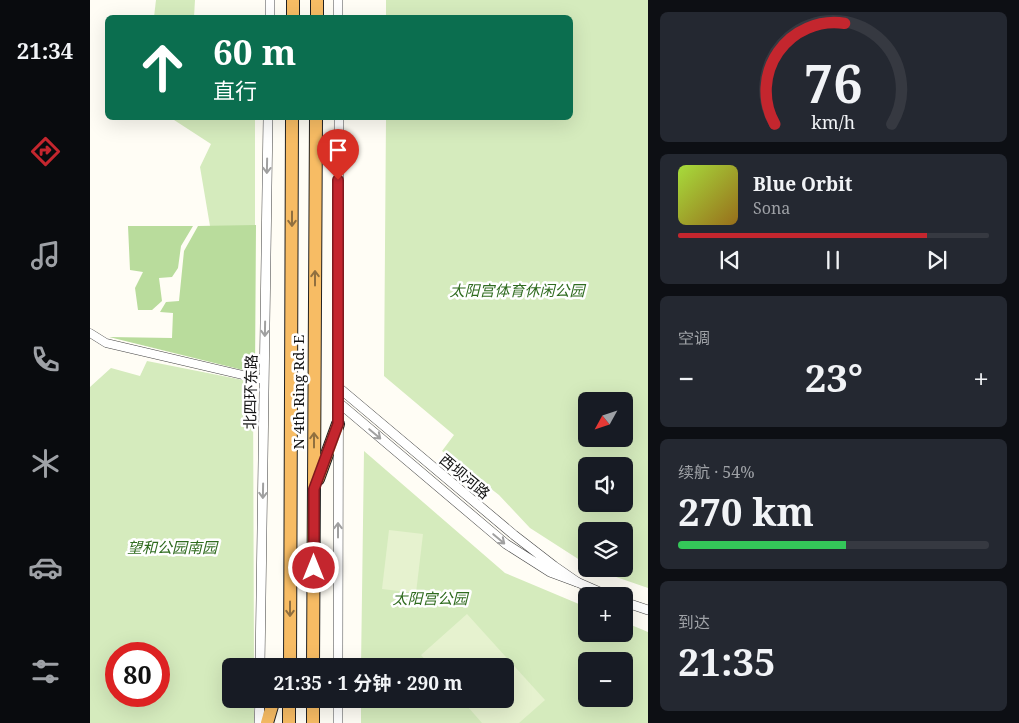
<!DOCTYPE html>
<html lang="zh">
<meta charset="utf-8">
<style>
body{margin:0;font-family:"Noto Serif","Noto Sans SC",serif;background:#242831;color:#f1f3f6;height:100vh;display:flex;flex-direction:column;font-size:19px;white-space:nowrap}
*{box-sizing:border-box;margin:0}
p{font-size:16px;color:#9ea1a6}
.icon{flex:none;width:28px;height:28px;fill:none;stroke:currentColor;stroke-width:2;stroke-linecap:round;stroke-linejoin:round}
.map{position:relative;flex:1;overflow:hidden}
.details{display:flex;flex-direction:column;gap:12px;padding:12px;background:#0d0f14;width:371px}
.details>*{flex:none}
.guide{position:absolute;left:15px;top:15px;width:468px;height:105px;border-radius:8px;box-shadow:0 5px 20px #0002;background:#0b6e4f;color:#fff;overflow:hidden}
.needle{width:32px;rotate:230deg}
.fabs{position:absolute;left:488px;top:392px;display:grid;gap:10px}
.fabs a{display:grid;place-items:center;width:55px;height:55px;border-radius:8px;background:#171b24;box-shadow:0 5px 20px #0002;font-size:25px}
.speed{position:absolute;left:15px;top:642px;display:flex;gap:10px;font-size:25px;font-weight:700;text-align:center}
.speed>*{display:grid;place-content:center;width:65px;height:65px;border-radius:50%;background:#171b24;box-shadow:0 5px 20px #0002;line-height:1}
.speed .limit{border:8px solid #d22;background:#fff;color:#111}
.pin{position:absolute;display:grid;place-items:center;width:42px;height:42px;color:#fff;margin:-51px -21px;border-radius:50% 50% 50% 0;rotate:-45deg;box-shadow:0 0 5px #0007}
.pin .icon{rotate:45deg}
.me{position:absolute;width:55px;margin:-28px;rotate:0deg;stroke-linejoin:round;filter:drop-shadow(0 0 4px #0008)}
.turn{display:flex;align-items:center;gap:18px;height:105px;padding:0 25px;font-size:22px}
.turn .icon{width:65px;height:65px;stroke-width:2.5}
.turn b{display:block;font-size:35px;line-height:42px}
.big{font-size:38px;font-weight:700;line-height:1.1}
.details .card{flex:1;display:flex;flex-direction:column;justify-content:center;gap:8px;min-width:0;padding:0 18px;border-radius:8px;background:#242831}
.details .dial{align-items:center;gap:0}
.dial svg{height:130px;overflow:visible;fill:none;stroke:#363941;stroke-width:7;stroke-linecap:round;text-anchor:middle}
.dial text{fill:#f1f3f6;stroke:none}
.song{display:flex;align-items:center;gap:15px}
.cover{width:60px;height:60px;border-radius:8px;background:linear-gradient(135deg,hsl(80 70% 55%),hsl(40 70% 35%))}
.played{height:5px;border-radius:2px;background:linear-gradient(90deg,#c4262e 80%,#363941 80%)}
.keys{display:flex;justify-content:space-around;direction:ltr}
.heat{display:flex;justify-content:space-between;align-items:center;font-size:28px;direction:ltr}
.charge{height:8px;border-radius:4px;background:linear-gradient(90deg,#34c759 54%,#363941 0)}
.trip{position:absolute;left:132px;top:658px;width:292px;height:50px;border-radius:8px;background:#171b24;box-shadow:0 5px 20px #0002;font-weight:700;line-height:50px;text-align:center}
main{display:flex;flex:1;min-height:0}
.tab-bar{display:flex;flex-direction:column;width:90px;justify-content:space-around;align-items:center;background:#090b0e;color:#9ea1a6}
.tab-bar .icon{width:35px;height:35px}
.tab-bar .on{color:#c4262e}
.tab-bar b{font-size:22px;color:#f1f3f6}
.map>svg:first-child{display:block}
.green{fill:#d5ebbd;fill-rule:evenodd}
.forest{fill:#b9dc9c}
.pitch{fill:#e6f2cf}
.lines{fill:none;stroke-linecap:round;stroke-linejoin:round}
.minor-casing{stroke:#444;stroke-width:9}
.tertiary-casing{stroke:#444;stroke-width:10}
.trunk-casing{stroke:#222;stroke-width:14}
.minor{stroke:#fff;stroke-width:8}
.tertiary{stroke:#fff;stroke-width:9}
.trunk{stroke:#f7bc64;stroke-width:12}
.oneway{stroke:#a0a0a0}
.oneway2{stroke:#906f3f}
.route-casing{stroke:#7f191e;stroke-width:12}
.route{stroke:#c4262e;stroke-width:9}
.labels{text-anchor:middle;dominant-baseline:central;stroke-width:5;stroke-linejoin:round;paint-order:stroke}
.park-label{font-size:15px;font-style:italic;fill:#2f6b1f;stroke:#fff}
.street-label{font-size:15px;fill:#111;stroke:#fff}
</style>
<main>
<nav class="tab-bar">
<b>21:34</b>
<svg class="icon on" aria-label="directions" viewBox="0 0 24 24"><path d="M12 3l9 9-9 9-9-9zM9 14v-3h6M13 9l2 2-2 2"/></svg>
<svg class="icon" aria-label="music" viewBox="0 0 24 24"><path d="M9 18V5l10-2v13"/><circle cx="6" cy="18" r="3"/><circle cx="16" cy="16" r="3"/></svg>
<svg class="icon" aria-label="phone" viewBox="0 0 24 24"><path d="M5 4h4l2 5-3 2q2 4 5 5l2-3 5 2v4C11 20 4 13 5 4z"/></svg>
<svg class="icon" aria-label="climate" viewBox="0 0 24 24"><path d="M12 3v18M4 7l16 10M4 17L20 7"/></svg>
<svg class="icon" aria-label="car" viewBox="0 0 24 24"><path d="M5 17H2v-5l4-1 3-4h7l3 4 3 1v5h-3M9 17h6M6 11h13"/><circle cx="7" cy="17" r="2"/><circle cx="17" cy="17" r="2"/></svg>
<svg class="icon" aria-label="filters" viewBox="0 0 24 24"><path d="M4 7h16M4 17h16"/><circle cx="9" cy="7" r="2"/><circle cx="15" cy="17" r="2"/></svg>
</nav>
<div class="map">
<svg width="558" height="723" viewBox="0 0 558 723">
<rect width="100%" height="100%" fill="#fffdf5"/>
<g class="green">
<polygon points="66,0 105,0 104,17 64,17"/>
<path d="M296 0H558V588L503 569H534V531H496V564L440 528 409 495 352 451 364 435 294 376 296 118H480V18L296 17ZM534 401V439H496V401ZM534 466V504H496V466Z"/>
<polygon points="81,118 165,118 165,373 120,226 110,167 121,144"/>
<path d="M57 361 163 382 164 666H141V699H164V723H0V387L21 368 50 376ZM26 654H69V696H26Z"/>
<path d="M274 451 415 573 496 607V634H534V622L558 632V723H271V699H416V666H271ZM496 661H534V699H496Z"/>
</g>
<g class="forest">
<polygon points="166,225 165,373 19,337 82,338 83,313 70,312 76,302 89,301 94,251 108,226"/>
<polygon points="38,226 103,226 91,246 88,268 82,277 69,278 72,301 62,310 48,310 45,288 53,272 40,270"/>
</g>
<g class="pitch">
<polygon points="299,530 333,534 326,593 292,589"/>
<polygon points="377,614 455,700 429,723 392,723 371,699 416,699 416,666 341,666 331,655"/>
</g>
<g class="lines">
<defs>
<polyline id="minor" points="0,333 16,343 174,380"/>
<g id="tertiary">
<polyline points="248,0 248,18"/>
<polyline points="180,18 180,0"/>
<polyline points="248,402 416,544 460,572 487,582 464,566 424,535 248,387"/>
<polyline points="487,582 519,596"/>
<polyline points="534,602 558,610"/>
<polyline points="170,666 178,118"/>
<polyline points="248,666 249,118"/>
<polyline points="248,699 248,723"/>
<polyline points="169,723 170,699"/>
</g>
<g id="trunk">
<polyline points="203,18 203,0"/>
<polyline points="227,18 227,0"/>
<polyline points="228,479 248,424"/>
<polyline points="200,666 202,118"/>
<polyline points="223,666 226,118"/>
<polyline points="177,723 184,699"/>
<polyline points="199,723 199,699"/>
<polyline points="223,723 223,699"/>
</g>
</defs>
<use href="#minor" class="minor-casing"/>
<use href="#tertiary" class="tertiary-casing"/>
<use href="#trunk" class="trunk-casing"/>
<use href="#minor" class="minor"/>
<use href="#tertiary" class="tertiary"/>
<use href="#trunk" class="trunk"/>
</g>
<defs><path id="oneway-shaft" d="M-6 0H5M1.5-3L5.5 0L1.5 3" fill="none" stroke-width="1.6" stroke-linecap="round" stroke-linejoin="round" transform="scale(1.25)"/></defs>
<g class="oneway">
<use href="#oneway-shaft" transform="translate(177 166) rotate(91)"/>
<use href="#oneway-shaft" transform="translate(175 329) rotate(91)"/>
<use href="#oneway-shaft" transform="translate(285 434) rotate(40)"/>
<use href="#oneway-shaft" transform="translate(173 491) rotate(91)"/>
<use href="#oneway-shaft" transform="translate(248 530) rotate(-90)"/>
<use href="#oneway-shaft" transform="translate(409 539) rotate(40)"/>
</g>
<g class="oneway2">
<use href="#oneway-shaft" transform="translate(202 219) rotate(90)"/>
<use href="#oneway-shaft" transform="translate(225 278) rotate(-90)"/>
<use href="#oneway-shaft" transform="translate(224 440) rotate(-90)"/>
<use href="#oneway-shaft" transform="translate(200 609) rotate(90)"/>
</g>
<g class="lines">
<defs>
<polyline id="route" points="224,568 224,489 248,424 248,180"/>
</defs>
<use href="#route" class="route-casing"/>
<use href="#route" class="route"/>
</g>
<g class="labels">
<g class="park-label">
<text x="427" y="290">太阳宫体育休闲公园</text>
<text x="82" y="547">望和公园南园</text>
<text x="340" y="598">太阳宫公园</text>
</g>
<g class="street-label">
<text transform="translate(160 392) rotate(-89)">北四环东路</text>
<text transform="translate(208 392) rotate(-90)">N 4th Ring Rd. E</text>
<text transform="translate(375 476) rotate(40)">西坝河路</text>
</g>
</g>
</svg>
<div class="fabs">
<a><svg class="needle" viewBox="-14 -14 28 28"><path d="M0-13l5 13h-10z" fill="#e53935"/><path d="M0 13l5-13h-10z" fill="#9ea1a6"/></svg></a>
<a><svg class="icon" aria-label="sound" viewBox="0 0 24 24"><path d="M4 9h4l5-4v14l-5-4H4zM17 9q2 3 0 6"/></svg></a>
<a><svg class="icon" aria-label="layers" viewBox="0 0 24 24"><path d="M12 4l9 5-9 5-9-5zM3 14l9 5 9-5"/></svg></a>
<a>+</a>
<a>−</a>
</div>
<div class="speed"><div class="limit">80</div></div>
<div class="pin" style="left:248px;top:180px;background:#d93025"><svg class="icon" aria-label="arrive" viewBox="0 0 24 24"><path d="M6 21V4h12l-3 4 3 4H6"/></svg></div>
<svg class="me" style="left:224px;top:568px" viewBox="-20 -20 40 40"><circle r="17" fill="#c4262e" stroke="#fff" stroke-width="3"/><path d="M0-11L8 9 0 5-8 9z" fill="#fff"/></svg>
<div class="trip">21:35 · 1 分钟 · 290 m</div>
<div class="guide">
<div class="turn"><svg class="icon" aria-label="ahead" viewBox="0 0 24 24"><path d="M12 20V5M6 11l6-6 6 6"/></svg><div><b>60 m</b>直行</div></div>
</div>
</div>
<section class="details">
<div class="card dial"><svg viewBox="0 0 100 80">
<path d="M14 69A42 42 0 1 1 86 69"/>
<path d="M14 69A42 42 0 0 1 57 7" stroke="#c4262e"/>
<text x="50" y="56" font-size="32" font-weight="700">76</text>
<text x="50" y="72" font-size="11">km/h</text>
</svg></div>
<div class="card">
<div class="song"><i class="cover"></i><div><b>Blue Orbit</b><p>Sona</p></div></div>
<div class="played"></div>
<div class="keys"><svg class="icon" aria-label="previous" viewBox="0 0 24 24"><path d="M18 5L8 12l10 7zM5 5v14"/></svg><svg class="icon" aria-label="pause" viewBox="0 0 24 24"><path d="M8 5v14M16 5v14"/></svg><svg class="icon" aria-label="next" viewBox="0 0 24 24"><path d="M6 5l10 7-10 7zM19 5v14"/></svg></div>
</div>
<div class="card"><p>空调</p>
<div class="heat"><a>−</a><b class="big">23°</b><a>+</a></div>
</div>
<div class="card"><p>续航 · 54%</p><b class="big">270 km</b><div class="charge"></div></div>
<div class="card"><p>到达</p><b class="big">21:35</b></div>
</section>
</main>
